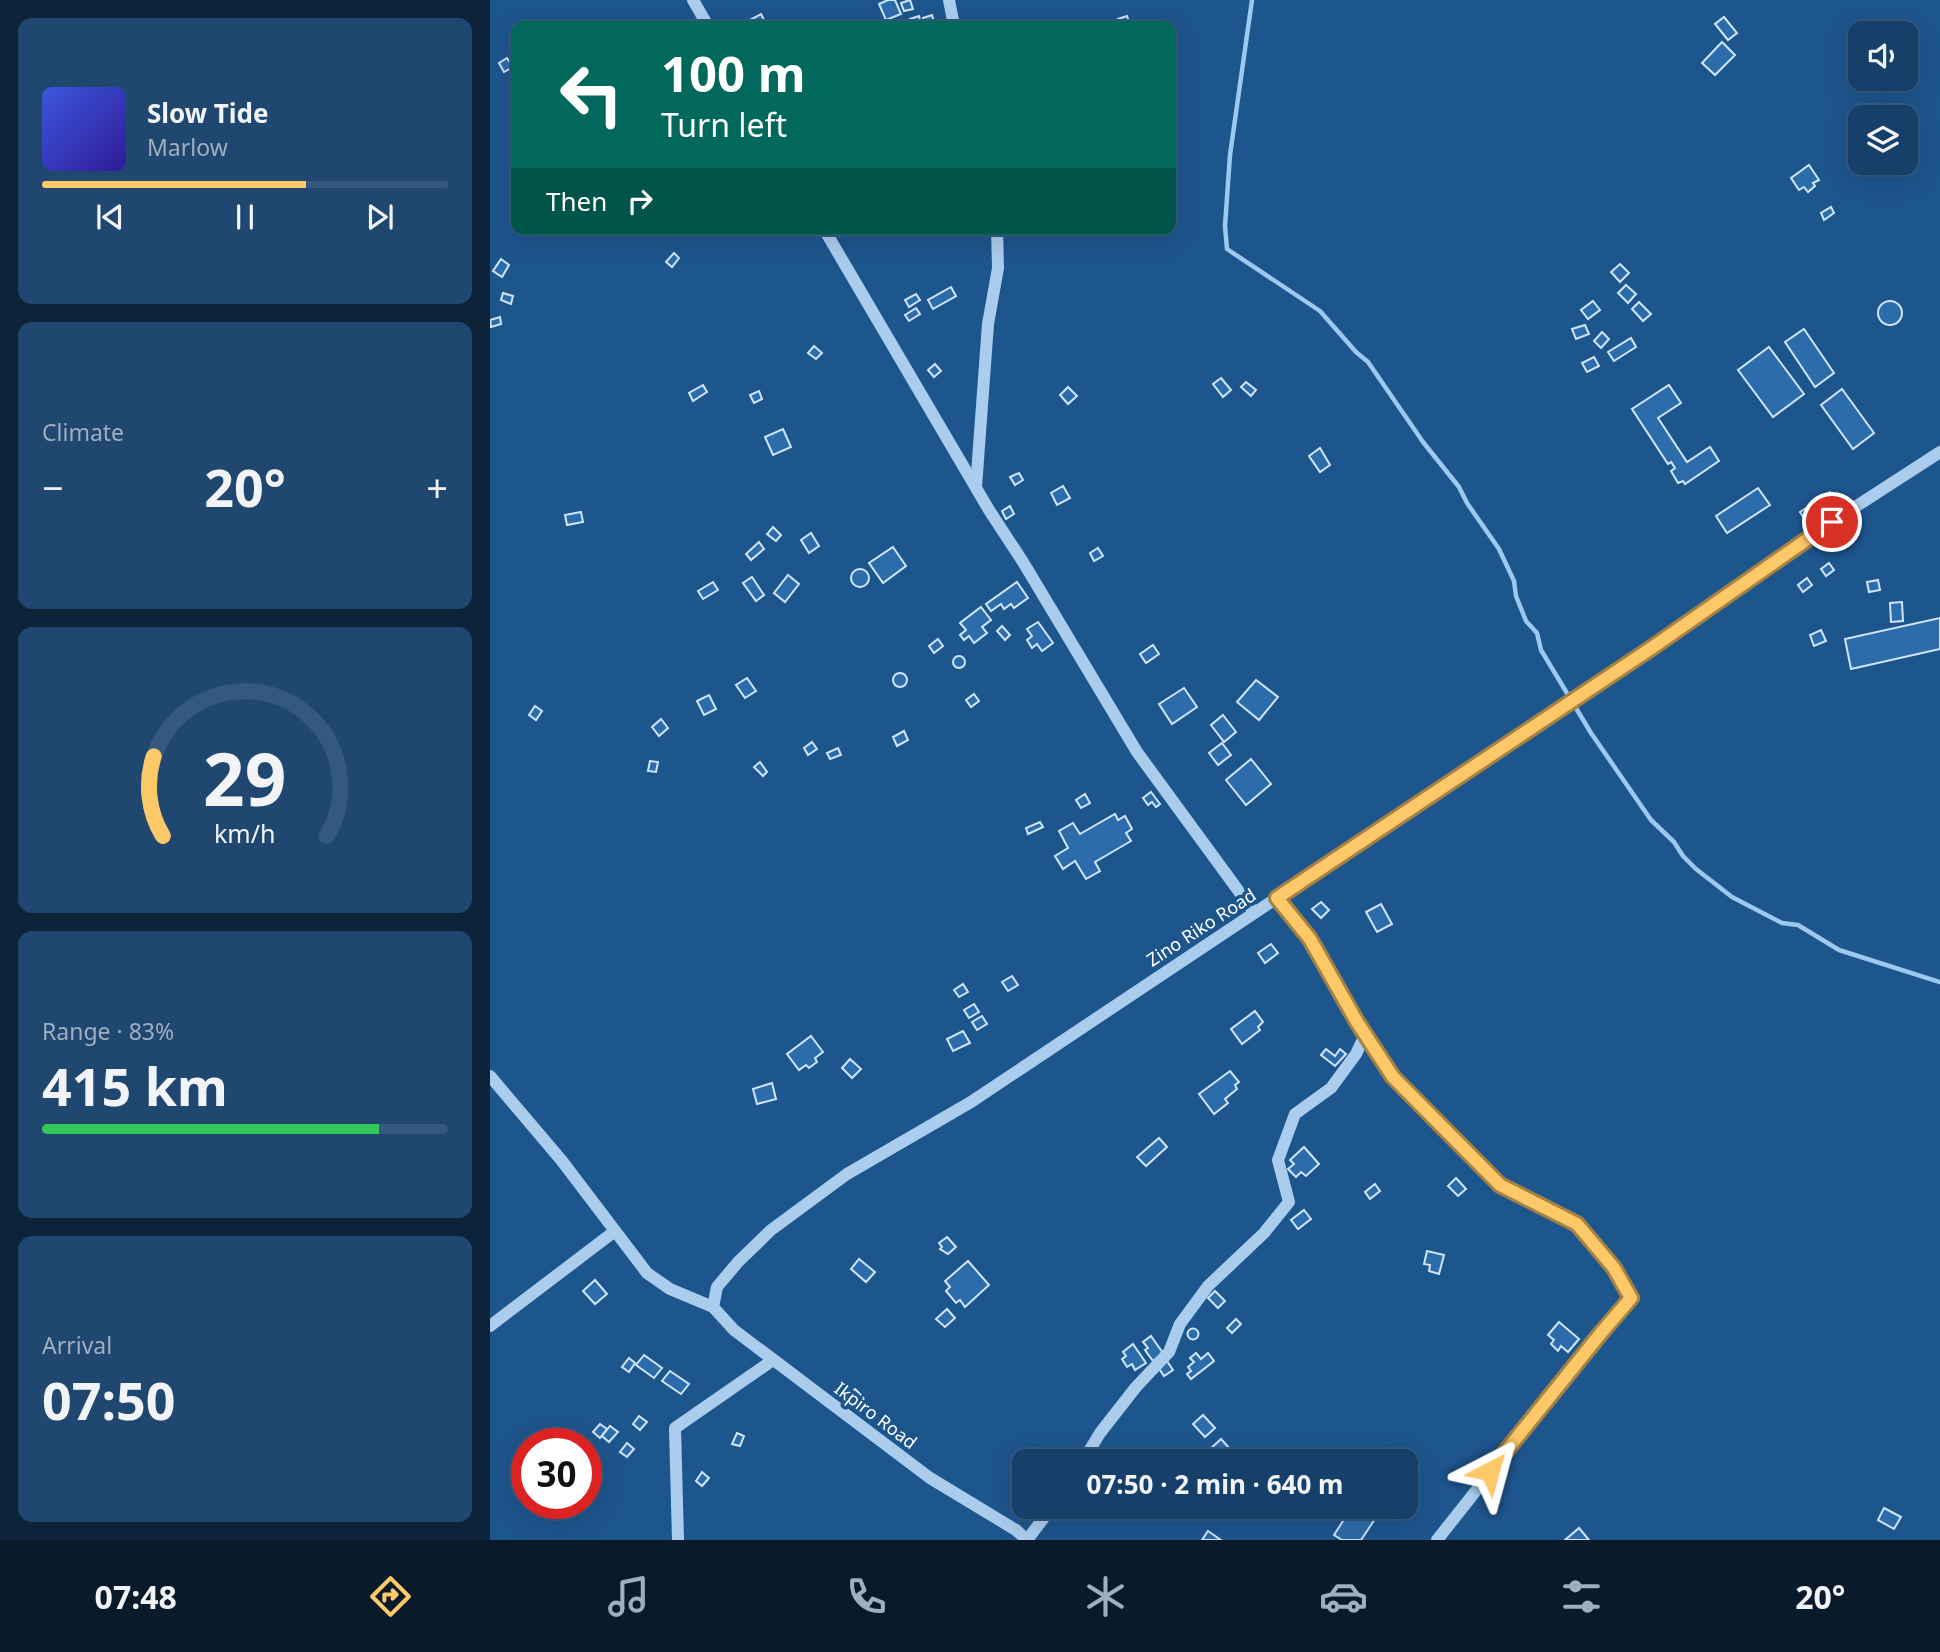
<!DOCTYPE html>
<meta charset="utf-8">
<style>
body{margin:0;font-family:"Noto Sans",sans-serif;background:#1f4770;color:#f1f3f6;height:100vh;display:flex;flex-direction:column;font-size:26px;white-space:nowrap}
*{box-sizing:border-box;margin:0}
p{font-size:23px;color:#9eafc1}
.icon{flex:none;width:38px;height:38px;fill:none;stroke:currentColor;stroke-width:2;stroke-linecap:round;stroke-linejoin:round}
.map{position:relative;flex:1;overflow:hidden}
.side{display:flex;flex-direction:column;gap:18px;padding:18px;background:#0c233a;width:490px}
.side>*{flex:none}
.hud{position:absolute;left:21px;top:21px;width:665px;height:214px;border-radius:14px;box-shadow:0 7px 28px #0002,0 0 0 2px #35597e;background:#00695c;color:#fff;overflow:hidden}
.buttons{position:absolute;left:1358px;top:21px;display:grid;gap:14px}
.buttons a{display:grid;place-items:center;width:70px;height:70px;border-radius:14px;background:#16406a;box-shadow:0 7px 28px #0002,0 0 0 2px #35597e;font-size:35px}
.speed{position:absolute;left:21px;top:1428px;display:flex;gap:14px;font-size:35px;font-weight:700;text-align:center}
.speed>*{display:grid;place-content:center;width:91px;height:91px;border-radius:50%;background:#16406a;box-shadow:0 7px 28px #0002,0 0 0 2px #35597e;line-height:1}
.speed .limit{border:10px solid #d22;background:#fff;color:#111}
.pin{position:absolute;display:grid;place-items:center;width:60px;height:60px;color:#fff;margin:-30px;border:4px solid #fff;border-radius:50%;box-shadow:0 2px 7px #0007}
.me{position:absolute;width:77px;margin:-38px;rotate:39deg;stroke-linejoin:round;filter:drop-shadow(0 0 5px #0008)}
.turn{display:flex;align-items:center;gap:24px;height:147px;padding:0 35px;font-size:32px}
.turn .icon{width:91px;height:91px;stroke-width:2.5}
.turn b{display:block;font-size:49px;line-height:60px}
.then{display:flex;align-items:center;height:66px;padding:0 35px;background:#0003;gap:14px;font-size:26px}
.big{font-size:52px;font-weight:700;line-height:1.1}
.side .widget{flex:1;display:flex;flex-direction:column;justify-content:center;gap:10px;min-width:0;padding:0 24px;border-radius:14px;background:#1f4770}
.side .dial{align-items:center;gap:0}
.dial svg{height:182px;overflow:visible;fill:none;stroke:#35597e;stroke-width:7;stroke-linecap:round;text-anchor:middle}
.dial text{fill:#f1f3f6;stroke:none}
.song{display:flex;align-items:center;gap:21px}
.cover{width:84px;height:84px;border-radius:10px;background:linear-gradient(135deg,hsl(230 70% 55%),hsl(250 70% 35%))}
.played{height:7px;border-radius:4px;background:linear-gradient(90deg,#fdc868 65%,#35597e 65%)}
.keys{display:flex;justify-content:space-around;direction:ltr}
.heat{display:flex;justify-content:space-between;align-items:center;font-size:38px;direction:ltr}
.charge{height:10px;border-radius:5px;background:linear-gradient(90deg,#34c759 83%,#35597e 0)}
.trip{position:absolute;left:522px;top:1449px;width:406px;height:70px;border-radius:14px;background:#16406a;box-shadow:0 7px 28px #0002,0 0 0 2px #35597e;font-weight:700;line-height:70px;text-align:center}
.dock{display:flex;height:112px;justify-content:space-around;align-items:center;background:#091a2a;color:#9eafc1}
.dock .icon{width:49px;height:49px}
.dock .selected{color:#fdc868}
.dock b{font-size:32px;color:#f1f3f6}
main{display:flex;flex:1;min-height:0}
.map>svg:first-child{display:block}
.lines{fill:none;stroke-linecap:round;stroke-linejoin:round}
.stream{stroke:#9dc8ef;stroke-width:4.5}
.building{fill:#2c6caa;stroke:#cfe5f9;stroke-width:2}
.minor{stroke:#aacced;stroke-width:12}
.route-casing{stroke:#a48244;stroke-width:18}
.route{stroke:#fdc868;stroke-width:12}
.labels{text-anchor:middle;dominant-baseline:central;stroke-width:7;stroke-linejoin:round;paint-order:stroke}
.street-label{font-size:18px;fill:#fff;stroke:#1d558d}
</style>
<main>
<section class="side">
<div class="widget">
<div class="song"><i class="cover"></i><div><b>Slow Tide</b><p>Marlow</p></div></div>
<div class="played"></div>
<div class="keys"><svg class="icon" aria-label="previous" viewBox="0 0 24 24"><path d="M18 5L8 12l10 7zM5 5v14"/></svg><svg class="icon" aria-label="pause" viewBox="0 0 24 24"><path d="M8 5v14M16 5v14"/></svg><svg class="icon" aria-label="next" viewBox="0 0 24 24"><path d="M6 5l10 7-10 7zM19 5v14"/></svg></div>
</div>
<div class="widget"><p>Climate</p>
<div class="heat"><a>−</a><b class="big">20°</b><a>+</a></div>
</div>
<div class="widget dial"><svg viewBox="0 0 100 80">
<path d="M14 69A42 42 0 1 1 86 69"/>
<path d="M14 69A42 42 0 0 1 10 34" stroke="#fdc868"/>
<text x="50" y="56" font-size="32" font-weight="700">29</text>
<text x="50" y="72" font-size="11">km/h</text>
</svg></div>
<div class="widget"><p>Range · 83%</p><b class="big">415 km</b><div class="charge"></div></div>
<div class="widget"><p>Arrival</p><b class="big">07:50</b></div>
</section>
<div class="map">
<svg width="1450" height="1540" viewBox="0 0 1450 1540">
<rect width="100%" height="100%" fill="#1d558d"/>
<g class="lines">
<polyline class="stream" points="762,0 740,155 735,226 737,249 830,311 866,352 878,362 933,442 969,487 977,503 1009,549 1024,581 1026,596 1036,621 1047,633 1051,650 1101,733 1161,820 1184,842 1193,856 1206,869 1242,897 1292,923 1308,925 1349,950 1450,982"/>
</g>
<g class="building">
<polygon points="398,0 405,0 411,14 396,20 389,4"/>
<polygon points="420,0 423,9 414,11 411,3"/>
<polygon points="271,14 275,22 263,26 260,20"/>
<polygon points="442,15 444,23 435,26 433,18"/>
<polygon points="429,16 431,24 422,26 420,19"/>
<polygon points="637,16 641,26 630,26 628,19"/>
<polygon points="1234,17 1247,33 1238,40 1225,24"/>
<polygon points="1232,42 1245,55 1225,75 1212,63"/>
<polygon points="17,58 23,67 14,72 9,63"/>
<polygon points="1319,165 1329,180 1323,183 1325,186 1318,192 1314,187 1309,190 1301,178"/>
<polygon points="1341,207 1344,213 1334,220 1331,213"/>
<polygon points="184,253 189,258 182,267 176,262"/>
<polygon points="11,259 19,265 12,277 3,271"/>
<polygon points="1130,264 1139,273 1130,282 1121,272"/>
<polygon points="1136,285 1146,294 1138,303 1128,293"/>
<polygon points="461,287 466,296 443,309 438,300"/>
<polygon points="13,293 23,296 21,304 11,300"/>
<polygon points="426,294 430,300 419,307 415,300"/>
<circle cx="1400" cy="313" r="12"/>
<polygon points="1103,301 1110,310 1098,319 1091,310"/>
<polygon points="1149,302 1161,314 1153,321 1142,309"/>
<polygon points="426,308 430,314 419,321 415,315"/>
<polygon points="10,317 11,324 1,327 0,320"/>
<polygon points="1095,325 1099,334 1086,339 1082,329"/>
<polygon points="1314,329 1344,373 1325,387 1295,342"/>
<polygon points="1112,332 1119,339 1111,348 1104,341"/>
<polygon points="1141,338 1146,347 1124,361 1118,352"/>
<polygon points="324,346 332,353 326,359 318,353"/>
<polygon points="1279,347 1314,394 1283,417 1248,370"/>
<polygon points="1104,357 1109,366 1097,372 1092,363"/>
<polygon points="445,364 451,371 444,377 438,370"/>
<polygon points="731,378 741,390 733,397 723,384"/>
<polygon points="756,382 766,390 761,396 751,387"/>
<polygon points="213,385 217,392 203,401 199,393"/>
<polygon points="1179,385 1191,403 1168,418 1197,462 1220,447 1229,461 1195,484 1193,481 1188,483 1181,471 1185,468 1181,462 1178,464 1142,409"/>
<polygon points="578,387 587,396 578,404 570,395"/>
<polygon points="1352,389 1384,433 1363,449 1331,405"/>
<polygon points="269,391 272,399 264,403 260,395"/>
<polygon points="293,429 301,447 283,455 275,437"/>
<polygon points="830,448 840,465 830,472 819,456"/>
<polygon points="529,473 533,480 525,485 520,477"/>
<polygon points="573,486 580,498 567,505 561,493"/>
<polygon points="1268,488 1280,505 1237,533 1226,516"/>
<polygon points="1340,492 1348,503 1317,523 1310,512"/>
<polygon points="520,506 524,514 516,519 512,511"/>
<polygon points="91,512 93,522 77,525 75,515"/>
<polygon points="283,527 291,535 286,541 277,534"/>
<polygon points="321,533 329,546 319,553 311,540"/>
<polygon points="269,542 274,549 261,560 256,554"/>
<polygon points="403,547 416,566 393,583 379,563"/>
<polygon points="608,548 613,556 604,561 600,553"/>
<polygon points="1339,563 1344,570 1336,576 1331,569"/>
<circle cx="370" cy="578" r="9"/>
<polygon points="298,575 309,584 295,602 284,593"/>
<polygon points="262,577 274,595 266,601 253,583"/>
<polygon points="1317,578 1322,585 1313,592 1308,585"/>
<polygon points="1388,580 1390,590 1379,592 1377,582"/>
<polygon points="223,582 228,590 213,599 208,591"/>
<polygon points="527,582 538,598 524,608 521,604 514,609 511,604 501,611 496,604"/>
<polygon points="1412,602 1413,621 1401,622 1400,603"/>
<polygon points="491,607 501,620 492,627 497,633 484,643 479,636 474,640 470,635 476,630 470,623"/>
<polygon points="1450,618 1450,649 1361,669 1355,639"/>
<polygon points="548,622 563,643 552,651 547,644 542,648 537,640 542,636 537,629"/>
<polygon points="512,626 520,635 515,640 507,631"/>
<polygon points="1331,630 1336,641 1324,646 1320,635"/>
<polygon points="448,639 453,646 444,653 439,646"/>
<polygon points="663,645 669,654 656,663 650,654"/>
<circle cx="469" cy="662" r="6"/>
<circle cx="410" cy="680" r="7"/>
<polygon points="257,678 266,691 255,698 246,685"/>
<polygon points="766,680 788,697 769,720 747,702"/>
<polygon points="694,688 707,707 682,724 669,704"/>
<polygon points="484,694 489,701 481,707 476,700"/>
<polygon points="219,695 226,709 214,715 207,701"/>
<polygon points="45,706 52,711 46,720 39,715"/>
<polygon points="733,715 746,732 734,742 721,725"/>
<polygon points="171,719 178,728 169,736 162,727"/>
<polygon points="414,731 418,740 407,746 403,737"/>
<polygon points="322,742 327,749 318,755 314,748"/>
<polygon points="732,743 741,755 728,765 719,753"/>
<polygon points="348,748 351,755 340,759 337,753"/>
<polygon points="761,759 781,784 756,805 736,780"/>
<polygon points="160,761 168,762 166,772 158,771"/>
<polygon points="270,762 277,772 273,776 264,767"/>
<polygon points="661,792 670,804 666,807 662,802 658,805 653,798"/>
<polygon points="595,794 600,803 591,808 586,800"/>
<polygon points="625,814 628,820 635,816 642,829 636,833 641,841 605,862 610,871 596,879 585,861 573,869 565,856 578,848 569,831 583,823 590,834"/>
<polygon points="550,822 553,827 538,834 536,828"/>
<polygon points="831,902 839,910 831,918 822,909"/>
<polygon points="891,904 902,924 887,932 876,912"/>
<polygon points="781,944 788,953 775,963 768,953"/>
<polygon points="522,976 528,985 518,991 512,982"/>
<polygon points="473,984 478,992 469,997 464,990"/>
<polygon points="484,1004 489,1012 479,1018 474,1010"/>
<polygon points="765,1011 773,1022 768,1027 770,1030 752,1044 741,1029"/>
<polygon points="492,1016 497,1024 487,1030 482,1022"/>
<polygon points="473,1031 480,1043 463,1051 457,1039"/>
<polygon points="321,1036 333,1052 325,1058 327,1062 319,1068 316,1065 309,1070 297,1054"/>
<polygon points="836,1049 845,1056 850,1049 856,1054 845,1066 831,1055"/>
<polygon points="360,1059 371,1069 362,1078 352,1068"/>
<polygon points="740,1071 749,1082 745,1085 747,1089 735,1099 738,1103 724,1114 709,1094"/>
<polygon points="282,1083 286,1099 267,1104 263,1089"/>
<polygon points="669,1138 677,1147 656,1166 647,1157"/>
<polygon points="814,1147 829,1164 816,1176 811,1172 806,1177 798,1169 804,1164 800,1160"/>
<polygon points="966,1178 976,1189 968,1196 958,1186"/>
<polygon points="885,1184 890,1191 880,1199 875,1192"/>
<polygon points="814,1210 821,1219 808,1229 801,1220"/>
<polygon points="457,1237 466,1247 458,1254 450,1249 452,1247 449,1243"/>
<polygon points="937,1251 954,1255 949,1274 939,1271 940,1265 934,1264"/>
<polygon points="369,1259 385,1272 376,1282 361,1269"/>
<polygon points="478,1261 499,1285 475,1307 470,1300 466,1303 456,1291 460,1287 455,1281"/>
<polygon points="105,1280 117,1294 105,1304 93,1291"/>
<polygon points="725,1291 735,1301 728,1308 718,1298"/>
<polygon points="457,1309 465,1318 455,1327 446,1319"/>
<polygon points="746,1319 751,1324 742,1333 737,1328"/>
<polygon points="1069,1322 1089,1339 1078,1352 1071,1346 1068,1351 1061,1344 1064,1340 1058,1335"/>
<circle cx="703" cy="1334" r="5.5"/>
<polygon points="661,1336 673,1353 663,1361 655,1350 658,1348 653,1342"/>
<polygon points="643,1344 656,1363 645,1370 642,1364 637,1367 632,1359 636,1356 633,1352"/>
<polygon points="706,1353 711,1359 718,1353 724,1361 701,1379 697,1374 701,1371 698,1367 704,1362 700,1358"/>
<polygon points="154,1355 172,1368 164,1378 146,1365"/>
<polygon points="139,1358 145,1363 139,1372 132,1367"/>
<polygon points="677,1361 683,1370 674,1376 668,1367"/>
<polygon points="180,1371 199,1384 191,1394 172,1381"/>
<polygon points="365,1389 373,1397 364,1406 356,1397"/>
<polygon points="713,1415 725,1428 715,1437 703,1424"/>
<polygon points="149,1416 157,1422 150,1430 143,1424"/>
<polygon points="110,1424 117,1429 110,1438 103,1432"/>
<polygon points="120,1426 128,1432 119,1442 112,1436"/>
<polygon points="247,1433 254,1436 250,1446 242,1444"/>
<polygon points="731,1439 741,1450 727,1461 718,1451"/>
<polygon points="137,1443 144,1449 137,1457 130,1452"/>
<polygon points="630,1451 642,1460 641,1461 629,1461 625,1458"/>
<polygon points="212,1472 219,1478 212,1486 206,1481"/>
<polygon points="734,1507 743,1510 737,1519 729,1514"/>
<polygon points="862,1507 866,1507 885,1519 871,1540 852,1540 844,1535"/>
<polygon points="1394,1508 1411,1517 1404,1529 1388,1520"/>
<polygon points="1089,1528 1099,1540 1075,1540"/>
<polygon points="718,1531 731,1540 712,1540"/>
</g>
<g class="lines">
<g class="minor">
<polyline points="203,0 218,26"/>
<polyline points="459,0 464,26"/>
<polyline points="334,229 499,510 533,562 647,752 764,912"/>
<polyline points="486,487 498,324 508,268 507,229"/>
<polyline points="787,898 820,939 867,1022 903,1077 1010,1185 1087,1224 1124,1268 1141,1298 1111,1333 947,1540"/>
<polyline points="0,1076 72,1161 157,1273 180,1289 223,1307 244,1330 440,1478 526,1530 537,1540"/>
<polyline points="223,1307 227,1287 248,1262 281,1230 357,1174 481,1102 1163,647 1342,522 1450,452"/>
<polyline points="0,1326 125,1231"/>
<polyline points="593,1461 610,1433 646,1387 679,1352 690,1324 718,1286 774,1233 799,1202 788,1160 805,1114 841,1088 866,1054 875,1035"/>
<polyline points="188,1540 185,1428 283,1360"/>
<polyline points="537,1540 562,1507"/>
</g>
</g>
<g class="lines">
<defs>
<polyline id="route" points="1000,1471 1111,1333 1141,1298 1124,1268 1087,1224 1010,1185 903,1077 867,1022 820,939 787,898 1163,647 1342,522"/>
</defs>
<use href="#route" class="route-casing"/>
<use href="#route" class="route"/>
</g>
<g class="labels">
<g class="street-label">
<text transform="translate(711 927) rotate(-33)">Zino Riko Road</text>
<text transform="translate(386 1415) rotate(37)">Ikpiro Road</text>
</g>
</g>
</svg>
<div class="buttons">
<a><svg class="icon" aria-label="sound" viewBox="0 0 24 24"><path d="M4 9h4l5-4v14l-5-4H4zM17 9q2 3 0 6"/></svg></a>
<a><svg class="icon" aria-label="layers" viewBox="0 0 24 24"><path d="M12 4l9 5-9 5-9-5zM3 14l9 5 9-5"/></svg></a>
</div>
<div class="speed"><div class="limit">30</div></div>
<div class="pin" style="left:1342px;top:522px;background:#d93025"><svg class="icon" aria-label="arrive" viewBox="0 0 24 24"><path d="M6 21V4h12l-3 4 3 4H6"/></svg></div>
<svg class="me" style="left:1000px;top:1471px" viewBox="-20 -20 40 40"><path d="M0-17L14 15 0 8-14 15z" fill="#fdc868" stroke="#fff" stroke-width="4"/></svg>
<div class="trip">07:50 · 2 min · 640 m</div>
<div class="hud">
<div class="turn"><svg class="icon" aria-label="left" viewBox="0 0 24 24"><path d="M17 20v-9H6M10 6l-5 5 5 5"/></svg><div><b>100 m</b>Turn left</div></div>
<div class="then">Then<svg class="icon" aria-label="right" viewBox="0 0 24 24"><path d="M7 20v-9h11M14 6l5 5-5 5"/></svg></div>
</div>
</div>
</main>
<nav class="dock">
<b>07:48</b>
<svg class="icon selected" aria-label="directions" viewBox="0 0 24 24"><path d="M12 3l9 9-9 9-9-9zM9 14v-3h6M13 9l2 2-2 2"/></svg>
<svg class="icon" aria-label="music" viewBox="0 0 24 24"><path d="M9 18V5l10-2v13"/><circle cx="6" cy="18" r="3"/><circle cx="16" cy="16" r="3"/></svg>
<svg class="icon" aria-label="phone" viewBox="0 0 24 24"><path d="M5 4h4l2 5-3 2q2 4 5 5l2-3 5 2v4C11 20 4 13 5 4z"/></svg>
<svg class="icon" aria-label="climate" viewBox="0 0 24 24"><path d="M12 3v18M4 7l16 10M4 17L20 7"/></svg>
<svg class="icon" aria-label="car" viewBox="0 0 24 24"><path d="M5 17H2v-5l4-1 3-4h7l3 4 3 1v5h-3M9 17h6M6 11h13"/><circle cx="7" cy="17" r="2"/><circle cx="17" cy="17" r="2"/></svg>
<svg class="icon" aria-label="filters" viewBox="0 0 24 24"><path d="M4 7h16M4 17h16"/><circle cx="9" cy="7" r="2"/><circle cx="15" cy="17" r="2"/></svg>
<b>20°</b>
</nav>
